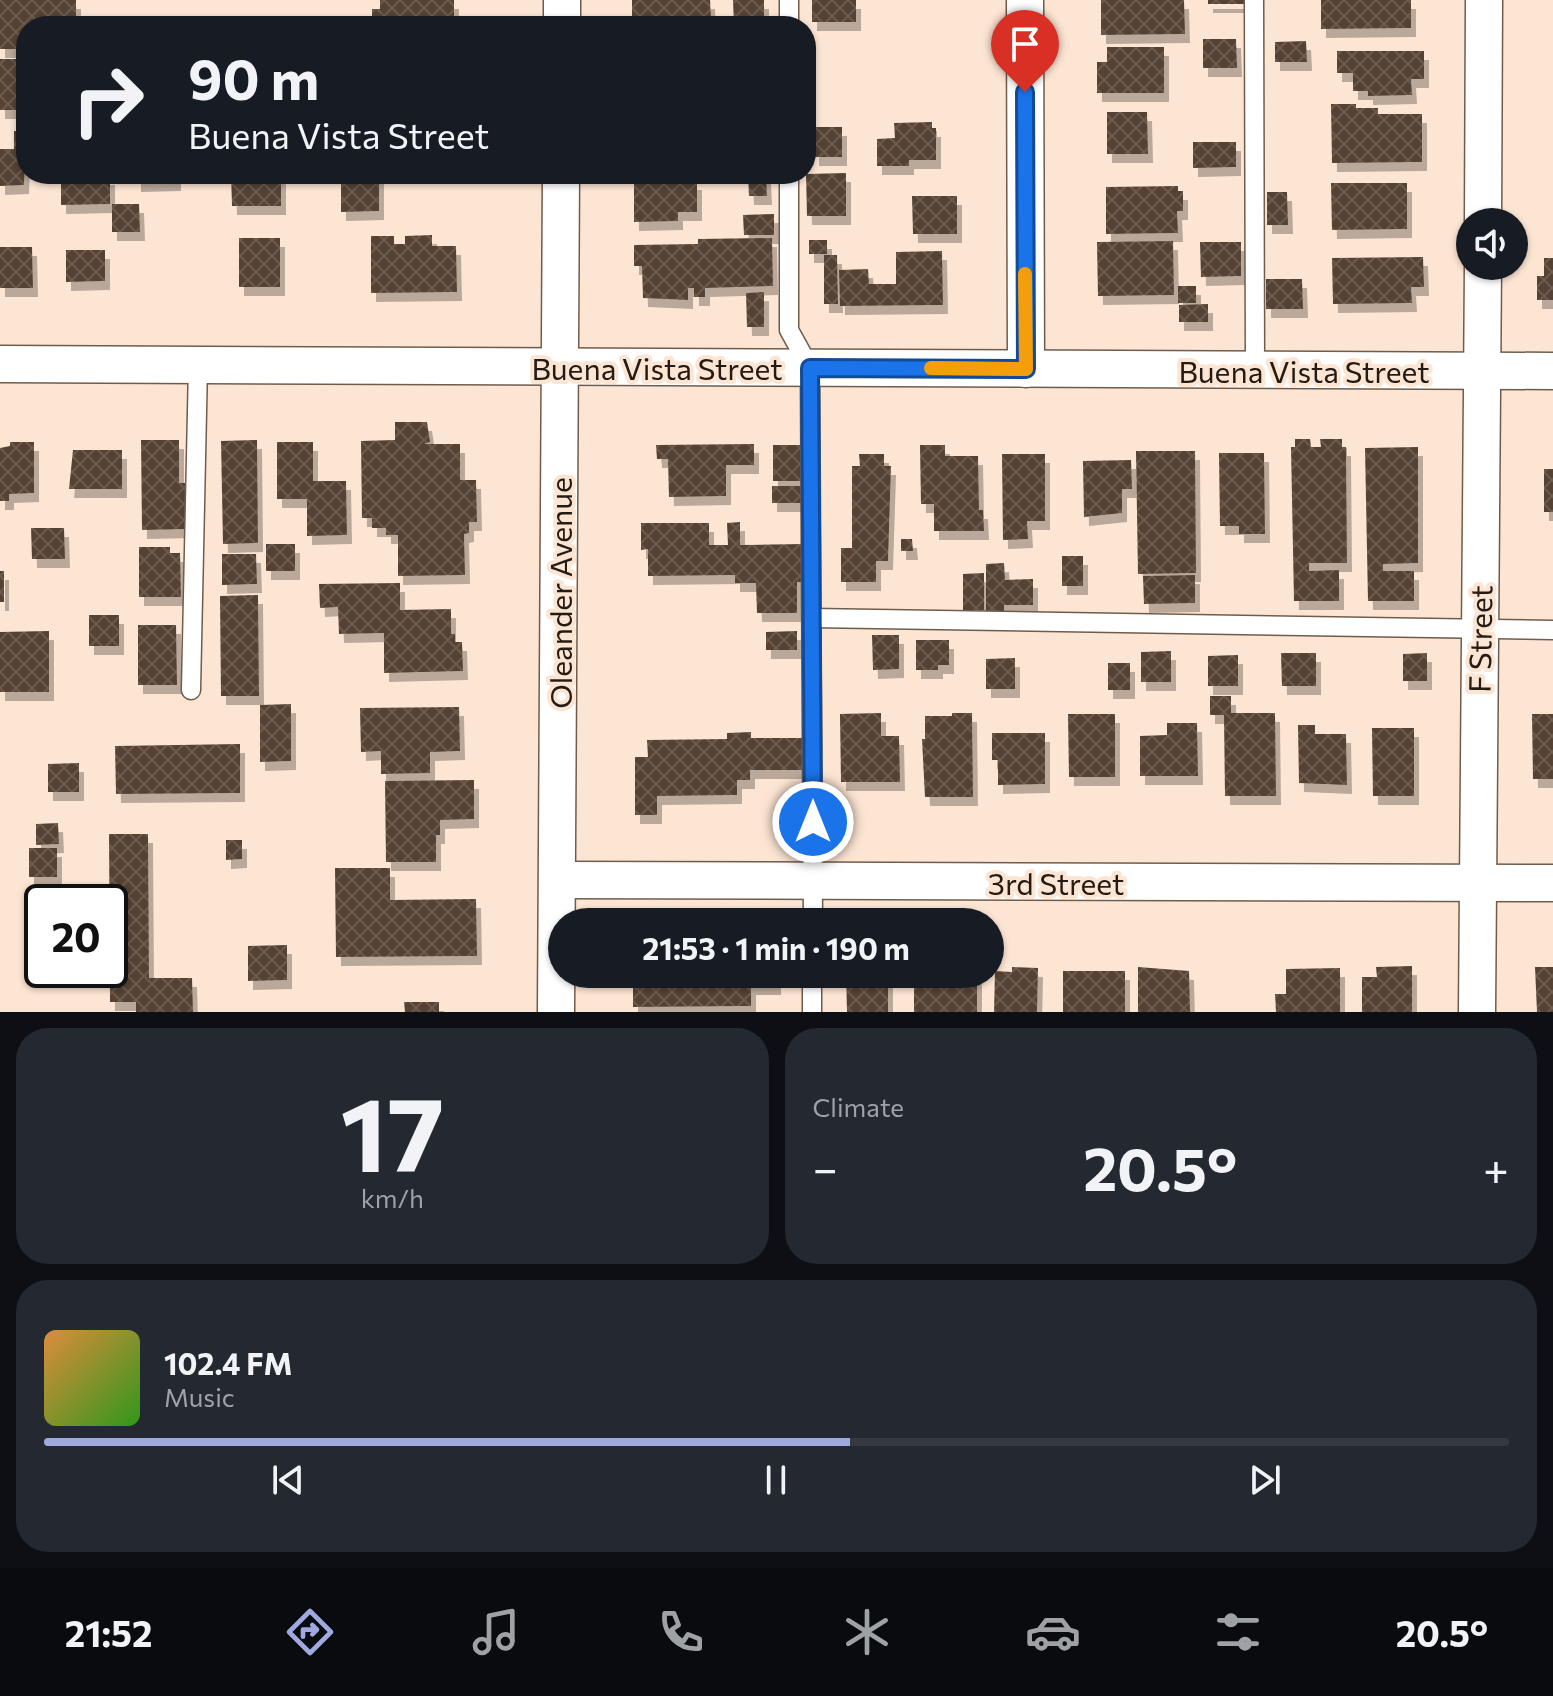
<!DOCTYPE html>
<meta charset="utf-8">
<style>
body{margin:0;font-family:Commissioner,sans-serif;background:#242831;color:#f1f3f6;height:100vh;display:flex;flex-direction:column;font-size:30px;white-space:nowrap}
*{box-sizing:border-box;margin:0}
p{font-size:26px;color:#9ea1a6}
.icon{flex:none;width:44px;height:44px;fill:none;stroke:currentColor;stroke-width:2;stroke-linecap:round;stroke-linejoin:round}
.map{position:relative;height:1012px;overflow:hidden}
.details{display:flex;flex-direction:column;gap:16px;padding:16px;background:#0d0f14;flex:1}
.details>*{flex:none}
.hud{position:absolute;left:16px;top:16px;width:800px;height:168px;border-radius:32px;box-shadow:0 2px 6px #0004;background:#171b24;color:#f1f3f6;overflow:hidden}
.buttons{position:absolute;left:1456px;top:208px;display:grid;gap:16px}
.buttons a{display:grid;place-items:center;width:72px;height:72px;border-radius:50%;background:#171b24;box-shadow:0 2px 6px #0004;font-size:40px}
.speed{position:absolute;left:24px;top:884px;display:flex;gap:16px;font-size:40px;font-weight:700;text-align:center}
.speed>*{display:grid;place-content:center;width:104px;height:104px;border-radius:50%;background:#171b24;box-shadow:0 2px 6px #0004;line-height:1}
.speed .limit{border:4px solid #111;border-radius:12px;background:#fff;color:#111}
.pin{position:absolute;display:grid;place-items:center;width:68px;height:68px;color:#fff;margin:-82px -34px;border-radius:50% 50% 50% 0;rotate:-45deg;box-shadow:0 0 8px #0007}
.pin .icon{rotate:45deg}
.me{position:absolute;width:88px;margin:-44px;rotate:0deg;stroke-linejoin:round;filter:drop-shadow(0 0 6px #0008)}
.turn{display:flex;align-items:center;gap:28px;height:168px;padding:0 40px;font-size:36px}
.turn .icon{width:104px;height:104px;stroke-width:2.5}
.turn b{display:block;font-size:56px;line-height:68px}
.big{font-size:60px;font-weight:700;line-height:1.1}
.details .tile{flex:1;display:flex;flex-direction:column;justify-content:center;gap:12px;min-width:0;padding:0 28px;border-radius:32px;background:#242831}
.details .dial{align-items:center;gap:0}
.dial b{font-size:104px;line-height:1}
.song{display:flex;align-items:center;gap:24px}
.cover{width:96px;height:96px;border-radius:12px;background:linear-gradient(135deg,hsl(30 70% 55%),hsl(110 70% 35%))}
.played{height:8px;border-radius:4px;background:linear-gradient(90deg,#9fa9df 55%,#363941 55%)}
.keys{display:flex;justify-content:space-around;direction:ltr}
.heat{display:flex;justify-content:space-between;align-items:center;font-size:44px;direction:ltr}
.details .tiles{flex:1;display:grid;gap:16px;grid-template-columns:1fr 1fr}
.tile:last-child{grid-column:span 2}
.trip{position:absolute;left:548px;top:908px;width:456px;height:80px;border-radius:40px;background:#171b24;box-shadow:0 2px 6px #0004;font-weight:700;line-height:80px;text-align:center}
.dock{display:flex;height:128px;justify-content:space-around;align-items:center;background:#090b0e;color:#9ea1a6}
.dock .icon{width:56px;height:56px}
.dock .current{color:#9fa9df}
.dock b{font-size:36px;color:#f1f3f6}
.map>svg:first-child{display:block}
.building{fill:url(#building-cross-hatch);filter:url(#shadow)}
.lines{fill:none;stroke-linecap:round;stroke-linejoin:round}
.lane-casing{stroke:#705c4c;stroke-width:21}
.street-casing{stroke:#705c4c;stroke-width:39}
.lane{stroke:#fff;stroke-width:18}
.street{stroke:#fff;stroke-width:36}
.route-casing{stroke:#114b97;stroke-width:20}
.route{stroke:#1a73e8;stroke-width:14}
.slow{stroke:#f59e0b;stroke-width:14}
.labels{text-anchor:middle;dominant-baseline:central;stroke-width:8;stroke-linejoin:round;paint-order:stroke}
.street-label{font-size:30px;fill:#231b14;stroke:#fde5d3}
</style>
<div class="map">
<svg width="1553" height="1012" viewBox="0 0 1553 1012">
<defs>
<pattern id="building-cross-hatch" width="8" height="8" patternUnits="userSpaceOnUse" patternTransform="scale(2)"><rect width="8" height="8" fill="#564334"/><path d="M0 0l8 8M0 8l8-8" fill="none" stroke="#6b5b4e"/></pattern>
<filter id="shadow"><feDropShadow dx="5" dy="9" stdDeviation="0" flood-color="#0004"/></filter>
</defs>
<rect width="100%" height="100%" fill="#fde5d3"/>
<g class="building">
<polygon points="0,0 76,0 76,26 26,26 26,49 0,49"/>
<polygon points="380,0 454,0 454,22 439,22 439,26 372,26 372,9 380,9"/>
<polygon points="632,0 710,0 711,18 632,19"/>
<polygon points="733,0 764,0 764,26 734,26"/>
<rect x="812" y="0" width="44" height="22"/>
<polygon points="1101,0 1184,0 1185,34 1101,35"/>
<rect x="1208" y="0" width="37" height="4"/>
<polygon points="1321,0 1411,0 1411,28 1321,29"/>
<polygon points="1203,39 1236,39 1237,68 1203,68"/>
<polygon points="1306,41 1307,62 1275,62 1275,42"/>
<polygon points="1107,47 1164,47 1164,93 1097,93 1097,62 1107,62"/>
<polygon points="1337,51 1424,51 1424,79 1411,79 1412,95 1368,96 1368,91 1353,91 1353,73 1337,73"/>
<rect x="0" y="59" width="26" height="51"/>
<polygon points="1331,104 1356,104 1356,108 1378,108 1378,114 1422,114 1422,162 1332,163"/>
<polygon points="1107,112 1147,112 1148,154 1107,154"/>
<polygon points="932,122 932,128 936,128 936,160 909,160 909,166 877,166 877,139 895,138 894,123"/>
<rect x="814" y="127" width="28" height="30"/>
<polygon points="14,131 26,131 24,185 0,186 0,149 14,149"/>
<polygon points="1193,142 1236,142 1236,167 1193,168"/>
<polygon points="846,173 846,216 807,216 806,174"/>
<polygon points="136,174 176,174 176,182 136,183"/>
<polygon points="231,174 281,174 281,206 232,206"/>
<polygon points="341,174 379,174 379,211 341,212"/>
<polygon points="643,174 675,174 675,181 697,181 697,212 678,212 678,221 634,222 634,179 643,179"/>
<polygon points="748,174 766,174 767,196 749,196"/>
<polygon points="110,176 110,204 61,205 61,177"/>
<polygon points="1331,183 1407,183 1407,229 1332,230"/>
<polygon points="1178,186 1178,191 1183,191 1183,211 1177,211 1178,233 1106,234 1106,187"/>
<polygon points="1267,192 1287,192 1288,225 1267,225"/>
<polygon points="912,196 957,196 957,234 913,234"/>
<polygon points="112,204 139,204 140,232 112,232"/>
<polygon points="774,214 774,235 744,235 743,215"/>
<polygon points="432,235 432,246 456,246 457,292 371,293 371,236 394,236 394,244 405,244 405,236"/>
<rect x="239" y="238" width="41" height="49"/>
<polygon points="772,238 773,286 705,288 705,297 694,297 694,288 688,288 688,300 643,298 642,266 634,266 634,245 698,244 698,239"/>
<rect x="809" y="240" width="18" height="14"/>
<polygon points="1173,241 1174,295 1098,296 1097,242"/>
<polygon points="1200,242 1241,242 1241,276 1201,277"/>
<polygon points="0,247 32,247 33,288 0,288"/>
<polygon points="66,250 105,250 105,281 66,282"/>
<polygon points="942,251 943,305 840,306 839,270 868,269 869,284 896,284 896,252"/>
<polygon points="824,255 837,255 838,304 824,304"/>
<polygon points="1423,257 1424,287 1411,287 1412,303 1333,304 1332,258"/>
<polygon points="1544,258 1553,258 1553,300 1537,300 1537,276 1544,276"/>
<polygon points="1266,279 1302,279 1303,309 1266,309"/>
<rect x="1178" y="286" width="18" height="17"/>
<polygon points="764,292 764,327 747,327 746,293"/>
<polygon points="1208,304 1208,322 1179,322 1179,305"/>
<polygon points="395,422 427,422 430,442 424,444 460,444 460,480 476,480 477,522 469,522 469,533 464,534 465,575 398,576 398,535 386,535 386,528 372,528 372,518 362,518 361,441 395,440"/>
<polygon points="1295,439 1310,439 1311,447 1321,447 1320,439 1342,439 1342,447 1346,447 1347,563 1309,563 1309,571 1339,570 1339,601 1294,601 1291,447 1295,447"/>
<polygon points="141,440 179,440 179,483 187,483 188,529 142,530"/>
<polygon points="257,440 258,543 223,544 221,441"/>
<polygon points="10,442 34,442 34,493 9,494 9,501 0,501 0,448 10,446"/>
<polygon points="277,442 313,442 313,481 346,481 347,535 307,536 307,499 277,499"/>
<polygon points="754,444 754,465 726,465 726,496 669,497 668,459 657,459 656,445"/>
<polygon points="773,445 802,445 803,481 773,481"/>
<polygon points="920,445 945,445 945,456 978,456 979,510 983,510 984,531 934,531 934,504 921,504"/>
<polygon points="1418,447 1418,563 1383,564 1383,571 1414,571 1414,601 1368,601 1365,448"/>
<polygon points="73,450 122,450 122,489 69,489"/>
<polygon points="1136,451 1195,451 1196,573 1138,574"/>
<polygon points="1219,453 1264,453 1265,534 1239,534 1239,526 1220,526"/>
<polygon points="859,454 884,454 884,466 891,466 888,561 876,561 876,582 841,582 841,548 852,548 852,466 860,466"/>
<polygon points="1002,454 1045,454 1045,521 1027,521 1028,539 1003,540"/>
<polygon points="1131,460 1132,489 1122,489 1122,513 1084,517 1083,461"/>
<rect x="1544" y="469" width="9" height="43"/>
<rect x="772" y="486" width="30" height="17"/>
<polygon points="740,522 740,545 804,544 804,582 797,582 797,613 757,613 756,583 735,583 735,575 648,576 648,549 641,550 641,523 709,523 709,545 728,545 727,523"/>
<polygon points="31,528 64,528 65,559 32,559"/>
<polygon points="901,539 912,539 913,551 901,551"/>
<rect x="266" y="544" width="29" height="27"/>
<polygon points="139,547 170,547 170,553 180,553 181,597 139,597"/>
<polygon points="222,554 256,554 257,584 222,585"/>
<rect x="1062" y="556" width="21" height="30"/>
<polygon points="1004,563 1005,580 1033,579 1033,605 1004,605 1004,612 986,612 986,564"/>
<rect x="0" y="571" width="4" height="31"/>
<polygon points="984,573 984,610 963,611 963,574"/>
<polygon points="1195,575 1195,603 1144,604 1143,576"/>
<polygon points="400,583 400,610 451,609 451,634 455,634 455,642 462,642 463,671 384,673 384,633 339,634 338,607 320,608 319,584"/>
<polygon points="258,595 259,696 221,696 220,596"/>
<rect x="89" y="615" width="30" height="31"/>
<polygon points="138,625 176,625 177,685 138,685"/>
<polygon points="49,631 49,692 0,692 0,632"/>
<polygon points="797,631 797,650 766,650 766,632"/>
<polygon points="872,635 899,635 899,669 873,670"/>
<polygon points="916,640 949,640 949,665 938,665 938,670 916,670"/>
<polygon points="1171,651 1171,682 1141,682 1141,652"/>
<polygon points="1281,653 1316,653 1316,686 1282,686"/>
<polygon points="1427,653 1427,681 1403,681 1403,654"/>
<polygon points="1238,655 1238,686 1208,686 1208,656"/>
<polygon points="1015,658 1015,689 986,689 986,659"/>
<rect x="1108" y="663" width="22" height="27"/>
<polygon points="1210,696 1231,696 1231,713 1275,713 1276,796 1225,796 1224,715 1210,715"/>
<polygon points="291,704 291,761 260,762 260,705"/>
<polygon points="459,707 460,751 430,752 430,773 381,774 381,751 361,752 360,708"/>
<polygon points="881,713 881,736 899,736 900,782 841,782 840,714"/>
<polygon points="952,713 972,713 973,797 925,797 922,739 925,739 925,716 952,716"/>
<polygon points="1068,714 1115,714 1115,777 1069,777"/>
<polygon points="1532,714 1553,714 1553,779 1533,779"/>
<polygon points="1167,723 1197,723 1198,776 1140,776 1140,736 1167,735"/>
<polygon points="1298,725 1315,725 1315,734 1346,734 1347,785 1299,783"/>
<polygon points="1372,728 1414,728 1414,796 1373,796"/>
<polygon points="751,732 751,738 802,738 802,770 750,770 750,780 737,780 737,795 657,796 657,815 635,815 635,757 648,757 647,740 727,739 727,733"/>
<polygon points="992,733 1045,733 1045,784 998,785 998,760 992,760"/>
<polygon points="240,744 240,793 116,794 115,746"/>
<polygon points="79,763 79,792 48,792 48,764"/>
<polygon points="474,780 474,819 440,820 440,835 436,835 436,862 386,862 385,781"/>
<polygon points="58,823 59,844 36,845 36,824"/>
<polygon points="109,834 148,834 149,978 192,978 193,1012 136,1012 136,1002 110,1002"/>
<polygon points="226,840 242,840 242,859 226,860"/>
<rect x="29" y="848" width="28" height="29"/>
<polygon points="335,868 390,868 390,900 476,899 477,956 336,957"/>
<polygon points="30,935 42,935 42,966 30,967"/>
<polygon points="287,945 287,980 248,981 248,946"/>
<polygon points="1412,966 1412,1012 1362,1012 1362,977 1377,977 1376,967"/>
<polygon points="1012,967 1038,968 1037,1012 994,1012 995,971 1012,972"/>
<polygon points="1138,967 1189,971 1190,1012 1138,1012"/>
<polygon points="1535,967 1553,967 1553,1012 1537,1012"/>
<polygon points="1340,968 1340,1012 1276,1012 1275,994 1286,994 1286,969"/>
<rect x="1063" y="971" width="62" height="41"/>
<polygon points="633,974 776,974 776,986 751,986 751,1006 633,1007"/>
<polygon points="846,974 888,974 888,1012 847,1012"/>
<rect x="914" y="974" width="63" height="38"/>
<polygon points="404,1002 439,1002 439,1012 405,1012"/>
</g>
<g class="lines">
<defs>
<g id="lane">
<polyline points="789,0 789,26"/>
<polyline points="1254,0 1255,370"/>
<polyline points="789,174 789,330 810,368 813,922"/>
<polyline points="812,618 1553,630"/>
<polyline points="191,690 198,365"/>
<polyline points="812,1012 812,974"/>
</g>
<g id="street">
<polyline points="1025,0 1026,369"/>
<polyline points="562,26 562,0"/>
<polyline points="1483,222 1484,0"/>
<polyline points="0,364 1553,371"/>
<polyline points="558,880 1553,883"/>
<polyline points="556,1012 561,174"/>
<polyline points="1477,1012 1483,266"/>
</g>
</defs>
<use href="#lane" class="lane-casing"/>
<use href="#street" class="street-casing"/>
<use href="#lane" class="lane"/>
<use href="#street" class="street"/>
</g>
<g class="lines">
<defs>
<polyline id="route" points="813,822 810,368 1026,369 1025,92"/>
</defs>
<use href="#route" class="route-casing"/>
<use href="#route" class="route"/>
<polyline class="slow" points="931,368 1026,369 1025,274"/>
</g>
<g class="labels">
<g class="street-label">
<text x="657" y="367">Buena Vista Street</text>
<text x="1304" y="370">Buena Vista Street</text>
<text transform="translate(559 593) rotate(-90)">Oleander Avenue</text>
<text transform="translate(1479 639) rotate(-89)">F Street</text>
<text x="1056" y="882">3rd Street</text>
</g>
</g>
</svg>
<div class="buttons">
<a><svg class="icon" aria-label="sound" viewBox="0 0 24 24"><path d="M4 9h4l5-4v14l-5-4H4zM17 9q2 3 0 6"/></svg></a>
</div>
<div class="speed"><div class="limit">20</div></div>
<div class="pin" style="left:1025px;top:92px;background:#d93025"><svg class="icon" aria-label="arrive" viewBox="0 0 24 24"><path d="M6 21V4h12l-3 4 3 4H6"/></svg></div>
<svg class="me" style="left:813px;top:822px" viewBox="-20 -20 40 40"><circle r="17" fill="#1a73e8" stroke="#fff" stroke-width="3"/><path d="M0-11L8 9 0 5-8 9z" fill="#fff"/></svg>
<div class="trip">21:53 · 1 min · 190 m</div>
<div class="hud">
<div class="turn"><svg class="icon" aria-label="right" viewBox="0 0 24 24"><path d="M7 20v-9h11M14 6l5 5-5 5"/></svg><div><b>90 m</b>Buena Vista Street</div></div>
</div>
</div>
<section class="details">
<div class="tiles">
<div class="tile dial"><b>17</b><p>km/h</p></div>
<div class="tile"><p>Climate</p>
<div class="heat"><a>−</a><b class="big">20.5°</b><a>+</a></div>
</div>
<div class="tile">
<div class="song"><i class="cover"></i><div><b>102.4 FM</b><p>Music</p></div></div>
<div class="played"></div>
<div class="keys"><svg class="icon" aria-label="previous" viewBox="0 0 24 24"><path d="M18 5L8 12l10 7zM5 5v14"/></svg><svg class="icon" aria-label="pause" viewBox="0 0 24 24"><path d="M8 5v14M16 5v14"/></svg><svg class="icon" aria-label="next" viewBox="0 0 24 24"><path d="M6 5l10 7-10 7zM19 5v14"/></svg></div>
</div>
</div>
</section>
<nav class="dock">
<b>21:52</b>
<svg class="icon current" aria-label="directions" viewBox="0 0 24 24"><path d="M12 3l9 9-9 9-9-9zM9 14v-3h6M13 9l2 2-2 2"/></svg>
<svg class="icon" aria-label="music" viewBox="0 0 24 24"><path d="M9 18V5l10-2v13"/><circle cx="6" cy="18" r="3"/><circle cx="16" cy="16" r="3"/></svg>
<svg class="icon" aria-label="phone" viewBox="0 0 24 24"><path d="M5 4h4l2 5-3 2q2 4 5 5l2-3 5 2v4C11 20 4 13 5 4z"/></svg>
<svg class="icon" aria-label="climate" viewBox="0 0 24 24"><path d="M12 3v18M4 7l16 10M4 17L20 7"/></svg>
<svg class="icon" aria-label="car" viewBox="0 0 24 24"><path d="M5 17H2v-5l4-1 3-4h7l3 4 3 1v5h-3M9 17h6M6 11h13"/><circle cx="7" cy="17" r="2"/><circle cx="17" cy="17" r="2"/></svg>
<svg class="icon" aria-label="filters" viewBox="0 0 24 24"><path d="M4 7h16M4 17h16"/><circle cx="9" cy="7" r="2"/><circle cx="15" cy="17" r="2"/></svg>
<b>20.5°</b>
</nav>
